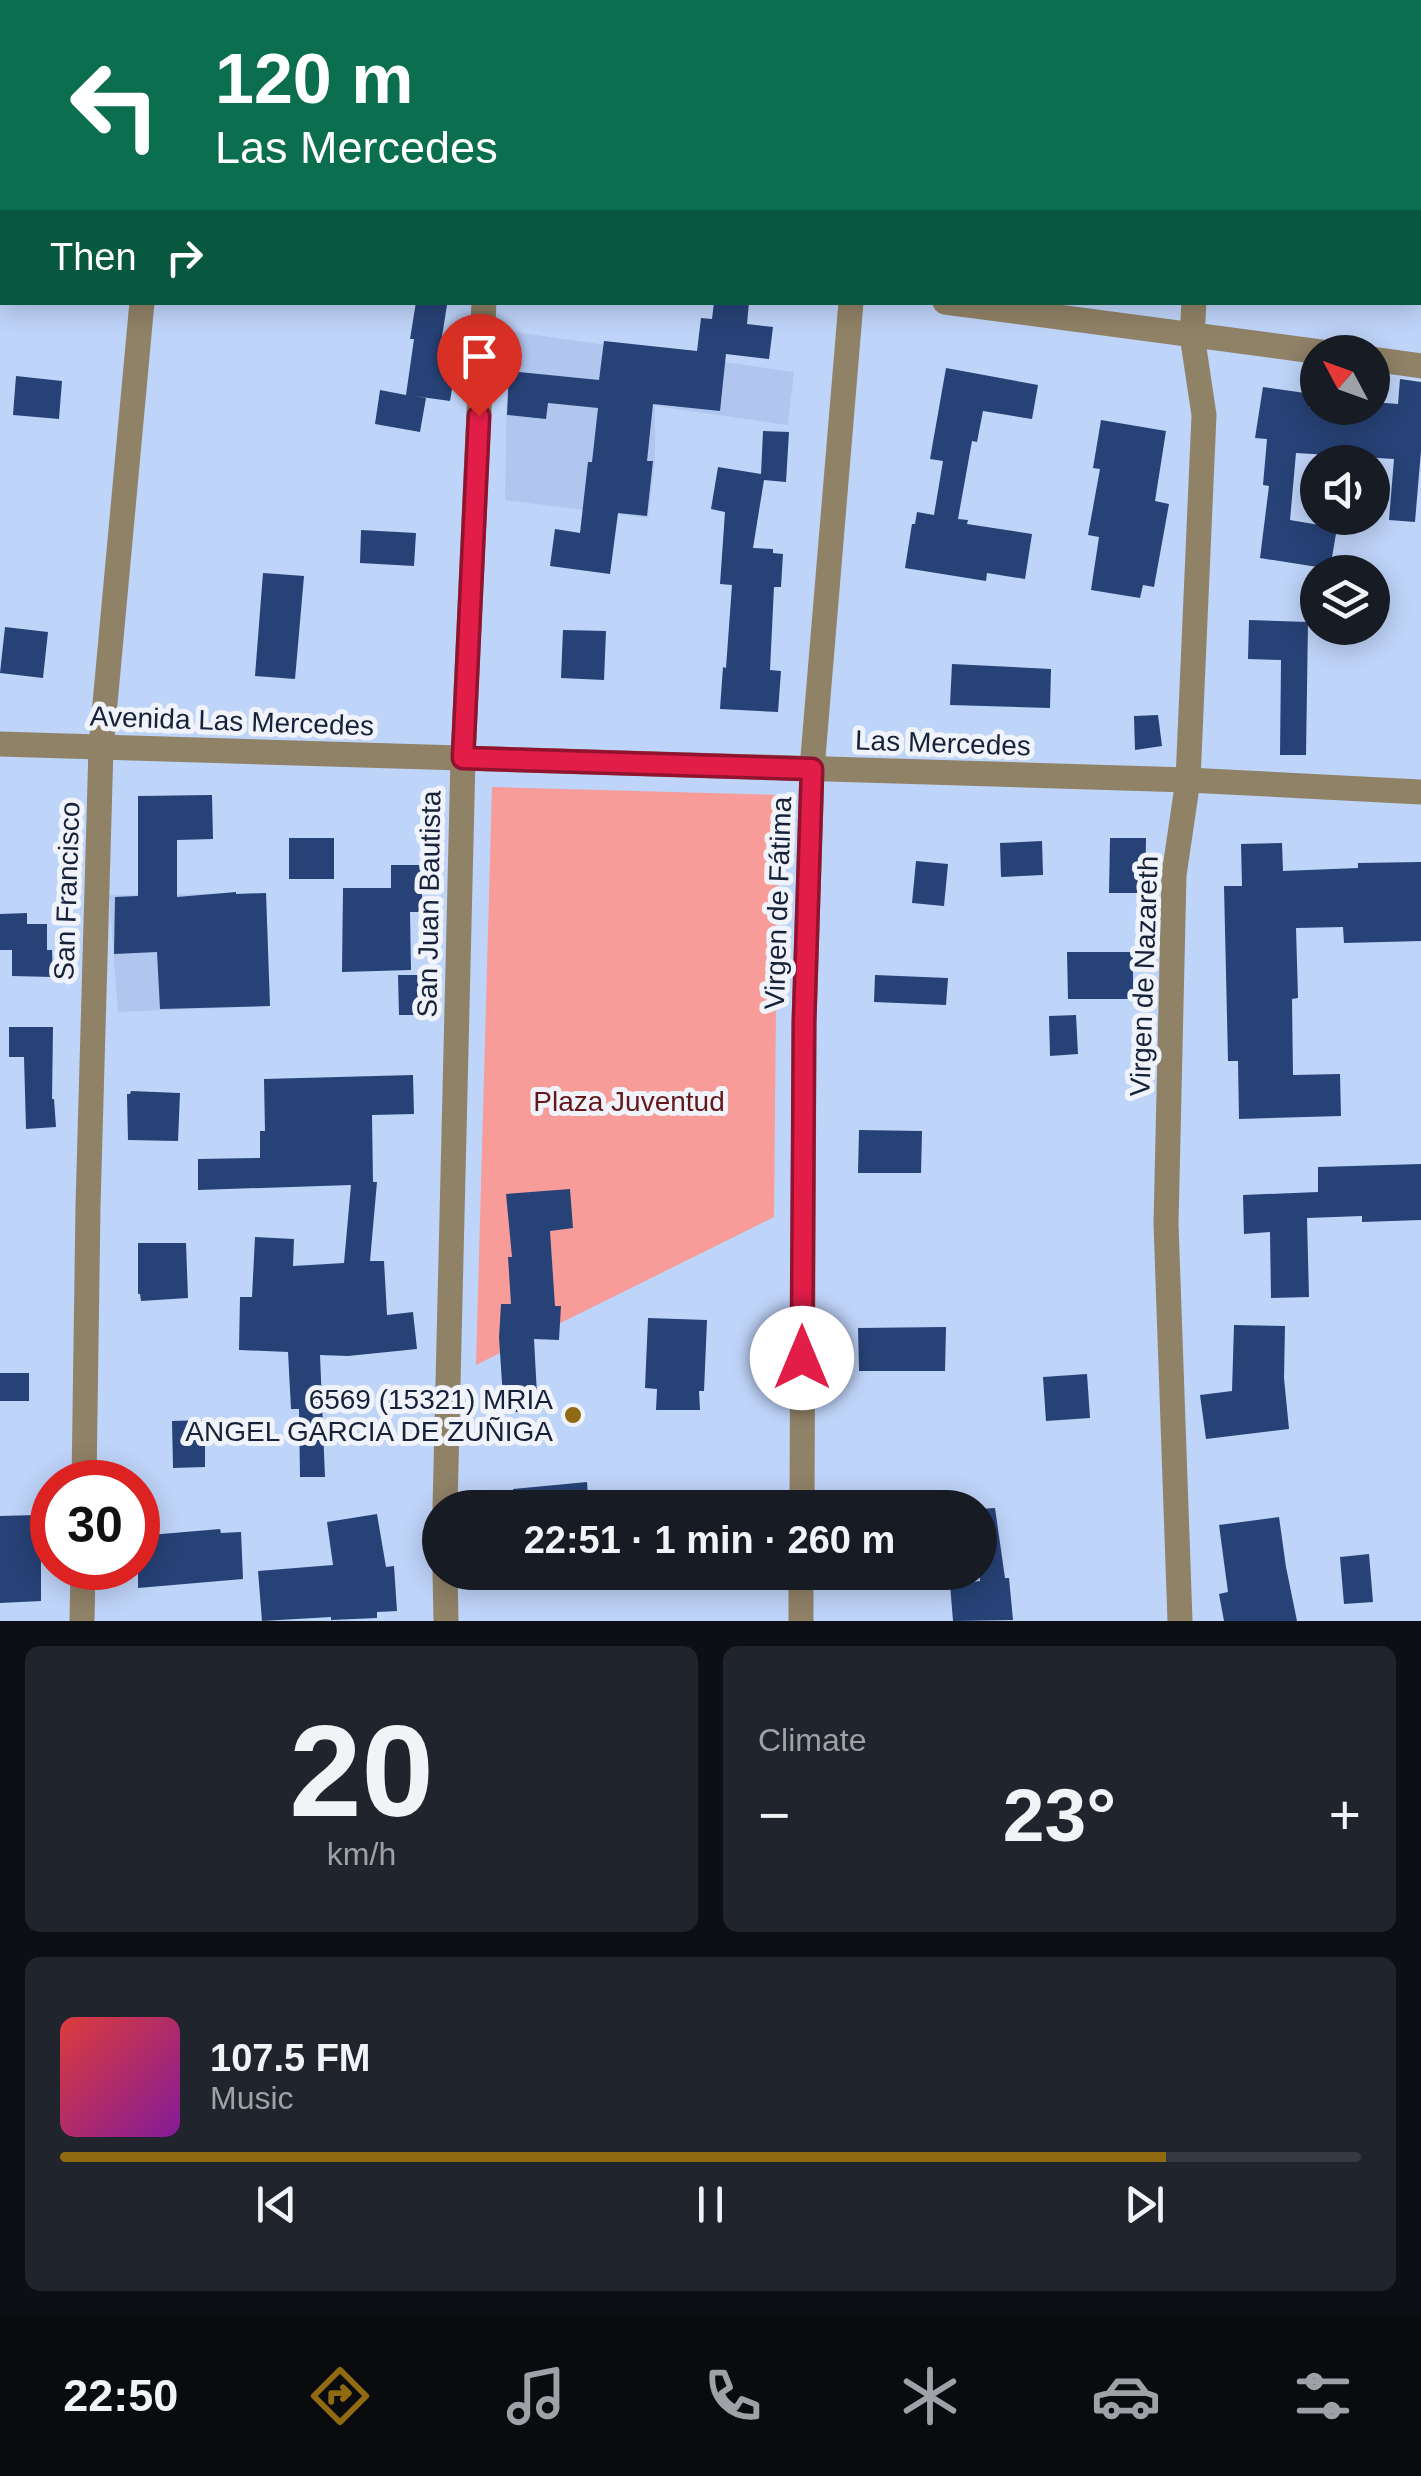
<!DOCTYPE html>
<meta charset="utf-8">
<style>
body{margin:0;font-family:Arial,sans-serif;background:#20242c;color:#f1f3f6;height:100vh;display:flex;flex-direction:column;font-size:38px;white-space:nowrap}
*{box-sizing:border-box;margin:0}
p{font-size:32px;color:#9ea1a6}
.icon{flex:none;width:55px;height:55px;fill:none;stroke:currentColor;stroke-width:2;stroke-linecap:round;stroke-linejoin:round}
.map{position:relative;height:1621px;overflow:hidden}
.drawer{display:flex;flex-direction:column;gap:25px;padding:25px;background:#0d0f14;flex:1}
.drawer>*{flex:none}
.hud{position:absolute;left:0px;top:0px;width:1422px;height:305px;box-shadow:0 5px 25px #0003;background:#0b6e4f;color:#fff;overflow:hidden}
.needle{width:65px;rotate:311deg}
.tools{position:absolute;left:1300px;top:335px;display:grid;gap:20px}
.tools a{display:grid;place-items:center;width:90px;height:90px;border-radius:50%;background:#171b24;box-shadow:0 5px 25px #0003;font-size:50px}
.speed{position:absolute;left:30px;top:1460px;display:flex;gap:20px;font-size:50px;font-weight:700;text-align:center}
.speed>*{display:grid;place-content:center;width:130px;height:130px;border-radius:50%;background:#171b24;box-shadow:0 5px 25px #0003;line-height:1}
.speed .limit{border:15px solid #d22;background:#fff;color:#111}
.pin{position:absolute;display:grid;place-items:center;width:85px;height:85px;color:#fff;margin:-102px -42px;border-radius:50% 50% 50% 0;rotate:-45deg;box-shadow:0 0 10px #0007}
.pin .icon{rotate:45deg}
.me{position:absolute;width:110px;margin:-55px;rotate:0deg;stroke-linejoin:round;filter:drop-shadow(0 0 8px #0008)}
.turn{display:flex;align-items:center;gap:35px;height:210px;padding:0 50px;font-size:45px}
.turn .icon{width:130px;height:130px;stroke-width:2.5}
.turn b{display:block;font-size:70px;line-height:85px}
.then{display:flex;align-items:center;height:95px;padding:0 50px;background:#0003;gap:20px;font-size:38px}
.big{font-size:75px;font-weight:800;line-height:1.1}
.drawer .widget{flex:1;display:flex;flex-direction:column;justify-content:center;gap:15px;min-width:0;padding:0 35px;border-radius:15px;background:#20242c}
.drawer .dial{align-items:center;gap:0}
.dial b{font-size:130px;line-height:1}
.song{display:flex;align-items:center;gap:30px}
.cover{width:120px;height:120px;border-radius:15px;background:linear-gradient(135deg,hsl(0 70% 55%),hsl(290 70% 35%))}
.played{height:10px;border-radius:5px;background:linear-gradient(90deg,#906a10 85%,#363941 85%)}
.keys{display:flex;justify-content:space-around;direction:ltr}
.heat{display:flex;justify-content:space-between;align-items:center;font-size:55px;direction:ltr}
.drawer .tiles{flex:1;display:grid;gap:25px;grid-template-columns:1fr 1fr}
.widget:last-child{grid-column:span 2}
.trip{position:absolute;left:422px;top:1490px;width:575px;height:100px;border-radius:50px;background:#171b24;box-shadow:0 5px 25px #0003;font-weight:800;line-height:100px;text-align:center}
.tabs{display:flex;height:160px;justify-content:space-around;align-items:center;background:#090b0e;color:#9ea1a6}
.tabs .icon{width:70px;height:70px}
.tabs .selected{color:#906a10}
.tabs b{font-size:45px;color:#f1f3f6}
.map>svg:first-child{display:block}
.built{fill:#b0c6ee}
.green{fill:#f79c98}
.building{fill:#274276}
.lines{fill:none;stroke-linecap:round;stroke-linejoin:round}
.minor{stroke:#908267;stroke-width:25}
.route-casing{stroke:#92132f;stroke-width:25}
.route{stroke:#e11d48;stroke-width:18}
.poi-dot{fill:#906a10;stroke:#f0f4fa;stroke-width:4}
.labels{text-anchor:middle;dominant-baseline:central;stroke-width:10;stroke-linejoin:round;paint-order:stroke}
.street-label{font-size:28px;fill:#162239;stroke:#f0f4fa}
.park-label{font-size:28px;fill:#65171b;stroke:#f0f4fa}
.poi-label{font-size:28px;fill:#162239;stroke:#f0f4fa;text-anchor:end}
</style>
<div class="map">
<svg width="1421" height="1621" viewBox="0 0 1421 1621">
<rect width="100%" height="100%" fill="#bfd4f9"/>
<g class="built">
<polygon points="508,331 794,372 788,425 655,406 655,462 648,518 505,500"/>
<polygon points="266,893 270,1006 118,1012 109,895"/>
</g>
<polygon class="green" points="492,787 778,795 774,1217 476,1365"/>
<g class="building">
<polygon points="416,302 447,305 438,362 456,365 450,401 414,396 426,398 420,432 375,424 380,390 406,395 414,339 410,339"/>
<polygon points="714,302 749,302 747,324 773,327 769,359 726,354 720,411 653,404 647,461 653,461 647,516 618,513 610,574 550,566 555,529 580,533 588,462 592,462 598,408 548,403 546,419 507,415 509,371 599,380 604,341 697,351 701,318 712,319"/>
<polygon points="946,368 1038,385 1032,419 983,411 977,442 972,441 958,519 968,520 967,524 1032,534 1025,579 987,573 986,581 905,568 912,524 915,524 917,512 934,515 943,461 930,459"/>
<polygon points="16,376 62,381 59,419 13,415"/>
<polygon points="1400,379 1421,382 1421,451 1415,522 1389,520 1394,459 1296,453 1290,520 1337,528 1330,569 1260,558 1269,486 1263,485 1267,439 1255,438 1263,387 1312,394 1309,408 1372,408 1372,402 1398,404"/>
<polygon points="1101,420 1166,431 1155,501 1169,504 1154,587 1143,585 1140,598 1091,590 1099,537 1088,535 1100,469 1093,468"/>
<polygon points="763,431 789,432 786,482 764,480 753,548 773,549 773,553 783,554 781,587 774,587 770,670 781,671 778,712 720,709 723,667 726,668 732,585 720,584 725,512 711,509 718,467 761,474"/>
<polygon points="361,530 416,533 414,566 360,563"/>
<polygon points="263,573 304,576 295,679 255,676"/>
<polygon points="1249,620 1308,622 1306,755 1280,755 1281,660 1248,659"/>
<polygon points="5,627 48,632 43,678 0,673"/>
<polygon points="563,630 606,631 604,680 561,678"/>
<polygon points="952,664 1051,669 1050,708 950,705"/>
<polygon points="1158,715 1162,746 1135,750 1134,716"/>
<polygon points="212,795 213,839 177,840 177,897 236,892 236,894 266,893 270,1006 160,1009 157,952 114,954 115,897 138,896 138,796"/>
<rect x="289" y="838" width="45" height="41"/>
<polygon points="1110,838 1146,838 1145,893 1109,893"/>
<polygon points="1042,841 1043,875 1001,877 1000,843"/>
<polygon points="1282,843 1283,871 1358,868 1358,863 1421,862 1421,941 1344,943 1343,927 1296,928 1298,998 1292,999 1293,1075 1340,1074 1341,1116 1239,1119 1238,1061 1228,1061 1224,886 1242,886 1241,844"/>
<polygon points="916,861 948,864 944,906 912,903"/>
<polygon points="391,865 422,865 422,912 410,912 411,970 342,972 343,888 391,888"/>
<polygon points="27,913 27,924 47,924 47,950 52,950 53,977 12,976 12,950 0,950 0,914"/>
<polygon points="1067,952 1133,952 1133,999 1068,999"/>
<polygon points="398,975 424,975 424,1015 399,1015"/>
<polygon points="875,975 948,978 946,1005 874,1002"/>
<polygon points="1076,1015 1078,1054 1050,1056 1049,1016"/>
<polygon points="9,1027 53,1027 52,1099 54,1099 56,1127 26,1129 24,1057 9,1057"/>
<polygon points="413,1075 414,1114 372,1115 373,1182 377,1182 370,1261 384,1261 387,1315 413,1312 417,1349 348,1356 320,1355 325,1477 300,1477 299,1409 291,1409 288,1352 239,1350 240,1297 252,1297 255,1237 294,1239 293,1266 344,1263 351,1185 198,1190 198,1159 260,1158 260,1131 265,1131 264,1079"/>
<polygon points="131,1091 180,1093 178,1141 128,1140 127,1094 130,1094"/>
<polygon points="859,1130 922,1131 921,1173 858,1173"/>
<polygon points="1421,1164 1421,1220 1362,1222 1362,1216 1307,1218 1309,1297 1271,1298 1270,1232 1244,1234 1243,1195 1318,1192 1318,1167"/>
<polygon points="570,1189 573,1228 550,1231 555,1306 561,1306 559,1340 534,1339 537,1395 531,1396 531,1412 504,1412 499,1338 501,1304 511,1304 508,1257 512,1257 506,1194"/>
<polygon points="138,1243 186,1243 188,1298 141,1301 140,1294 138,1294"/>
<polygon points="648,1318 707,1320 704,1391 699,1391 700,1410 656,1410 657,1389 645,1388"/>
<polygon points="1234,1325 1285,1326 1284,1378 1289,1429 1206,1439 1200,1395 1232,1391"/>
<polygon points="946,1327 945,1371 859,1371 858,1328"/>
<rect x="0" y="1373" width="29" height="28"/>
<polygon points="1087,1374 1090,1418 1046,1421 1043,1377"/>
<polygon points="205,1420 205,1467 173,1468 172,1421"/>
<polygon points="587,1482 589,1508 513,1508 513,1489"/>
<polygon points="995,1508 1005,1578 1009,1578 1013,1620 953,1621 950,1584 980,1581 980,1509"/>
<polygon points="377,1514 386,1567 394,1566 397,1611 377,1612 377,1618 331,1620 331,1617 262,1621 258,1571 333,1565 327,1522"/>
<polygon points="37,1515 37,1540 41,1540 41,1601 0,1603 0,1516"/>
<polygon points="1279,1517 1286,1567 1297,1621 1224,1621 1219,1594 1228,1592 1219,1525"/>
<polygon points="220,1529 221,1533 241,1532 243,1579 138,1588 138,1536"/>
<polygon points="1369,1554 1373,1602 1344,1604 1340,1557"/>
</g>
<g class="lines">
<g class="minor">
<polyline points="164,2 164,0"/>
<polyline points="484,2 484,0"/>
<polyline points="843,2 843,0"/>
<polyline points="1217,2 1217,0"/>
<polyline points="0,215 2,215"/>
<polyline points="945,302 1321,352"/>
<polyline points="1372,359 1421,366"/>
<polyline points="0,744 1188,780 1421,792"/>
<polyline points="84,1482 88,1206 101,747 142,302"/>
<polyline points="445,1508 463,758 484,302"/>
<polyline points="802,1508 804,1022 812,769 851,302"/>
<polyline points="445,1572 446,1621"/>
<polyline points="82,1621 83,1568"/>
<polyline points="801,1621 801,1572"/>
<polyline points="1180,1621 1166,1224 1174,875 1188,780 1204,415 1192,335 1194,302"/>
</g>
</g>
<g class="lines">
<defs>
<polyline id="route" points="479,416 463,758 812,769 804,1022 802,1358"/>
</defs>
<use href="#route" class="route-casing"/>
<use href="#route" class="route"/>
</g>
<circle class="poi-dot" cx="573" cy="1415" r="10"/>
<g class="labels">
<g class="street-label">
<text transform="translate(232 721) rotate(2)">Avenida Las Mercedes</text>
<text transform="translate(943 743) rotate(2)">Las Mercedes</text>
<text transform="translate(67 891) rotate(-88)">San Francisco</text>
<text transform="translate(778 903) rotate(-88)">Virgen de Fátima</text>
<text transform="translate(429 904) rotate(-89)">San Juan Bautista</text>
<text transform="translate(1144 976) rotate(-88)">Virgen de Nazareth</text>
</g>
<g class="park-label">
<text x="629" y="1101">Plaza Juventud</text>
</g>
<g class="poi-label">
<text x="553" y="1399">6569 (15321) MRIA<tspan x="553" dy="32">ANGEL GARCIA DE ZUÑIGA</tspan></text>
</g>
</g>
</svg>
<div class="tools">
<a><svg class="needle" viewBox="-14 -14 28 28"><path d="M0-13l5 13h-10z" fill="#e53935"/><path d="M0 13l5-13h-10z" fill="#9ea1a6"/></svg></a>
<a><svg class="icon" aria-label="sound" viewBox="0 0 24 24"><path d="M4 9h4l5-4v14l-5-4H4zM17 9q2 3 0 6"/></svg></a>
<a><svg class="icon" aria-label="layers" viewBox="0 0 24 24"><path d="M12 4l9 5-9 5-9-5zM3 14l9 5 9-5"/></svg></a>
</div>
<div class="speed"><div class="limit">30</div></div>
<div class="pin" style="left:479px;top:416px;background:#d93025"><svg class="icon" aria-label="arrive" viewBox="0 0 24 24"><path d="M6 21V4h12l-3 4 3 4H6"/></svg></div>
<svg class="me" style="left:802px;top:1358px" viewBox="-20 -20 40 40"><circle r="19" fill="#fff"/><path d="M0-13L10 11 0 6-10 11z" fill="#e11d48"/></svg>
<div class="trip">22:51 · 1 min · 260 m</div>
<div class="hud">
<div class="turn"><svg class="icon" aria-label="left" viewBox="0 0 24 24"><path d="M17 20v-9H6M10 6l-5 5 5 5"/></svg><div><b>120 m</b>Las Mercedes</div></div>
<div class="then">Then<svg class="icon" aria-label="right" viewBox="0 0 24 24"><path d="M7 20v-9h11M14 6l5 5-5 5"/></svg></div>
</div>
</div>
<section class="drawer">
<div class="tiles">
<div class="widget dial"><b>20</b><p>km/h</p></div>
<div class="widget"><p>Climate</p>
<div class="heat"><a>−</a><b class="big">23°</b><a>+</a></div>
</div>
<div class="widget">
<div class="song"><i class="cover"></i><div><b>107.5 FM</b><p>Music</p></div></div>
<div class="played"></div>
<div class="keys"><svg class="icon" aria-label="previous" viewBox="0 0 24 24"><path d="M18 5L8 12l10 7zM5 5v14"/></svg><svg class="icon" aria-label="pause" viewBox="0 0 24 24"><path d="M8 5v14M16 5v14"/></svg><svg class="icon" aria-label="next" viewBox="0 0 24 24"><path d="M6 5l10 7-10 7zM19 5v14"/></svg></div>
</div>
</div>
</section>
<nav class="tabs">
<b>22:50</b>
<svg class="icon selected" aria-label="directions" viewBox="0 0 24 24"><path d="M12 3l9 9-9 9-9-9zM9 14v-3h6M13 9l2 2-2 2"/></svg>
<svg class="icon" aria-label="music" viewBox="0 0 24 24"><path d="M9 18V5l10-2v13"/><circle cx="6" cy="18" r="3"/><circle cx="16" cy="16" r="3"/></svg>
<svg class="icon" aria-label="phone" viewBox="0 0 24 24"><path d="M5 4h4l2 5-3 2q2 4 5 5l2-3 5 2v4C11 20 4 13 5 4z"/></svg>
<svg class="icon" aria-label="climate" viewBox="0 0 24 24"><path d="M12 3v18M4 7l16 10M4 17L20 7"/></svg>
<svg class="icon" aria-label="car" viewBox="0 0 24 24"><path d="M5 17H2v-5l4-1 3-4h7l3 4 3 1v5h-3M9 17h6M6 11h13"/><circle cx="7" cy="17" r="2"/><circle cx="17" cy="17" r="2"/></svg>
<svg class="icon" aria-label="filters" viewBox="0 0 24 24"><path d="M4 7h16M4 17h16"/><circle cx="9" cy="7" r="2"/><circle cx="15" cy="17" r="2"/></svg>
</nav>
